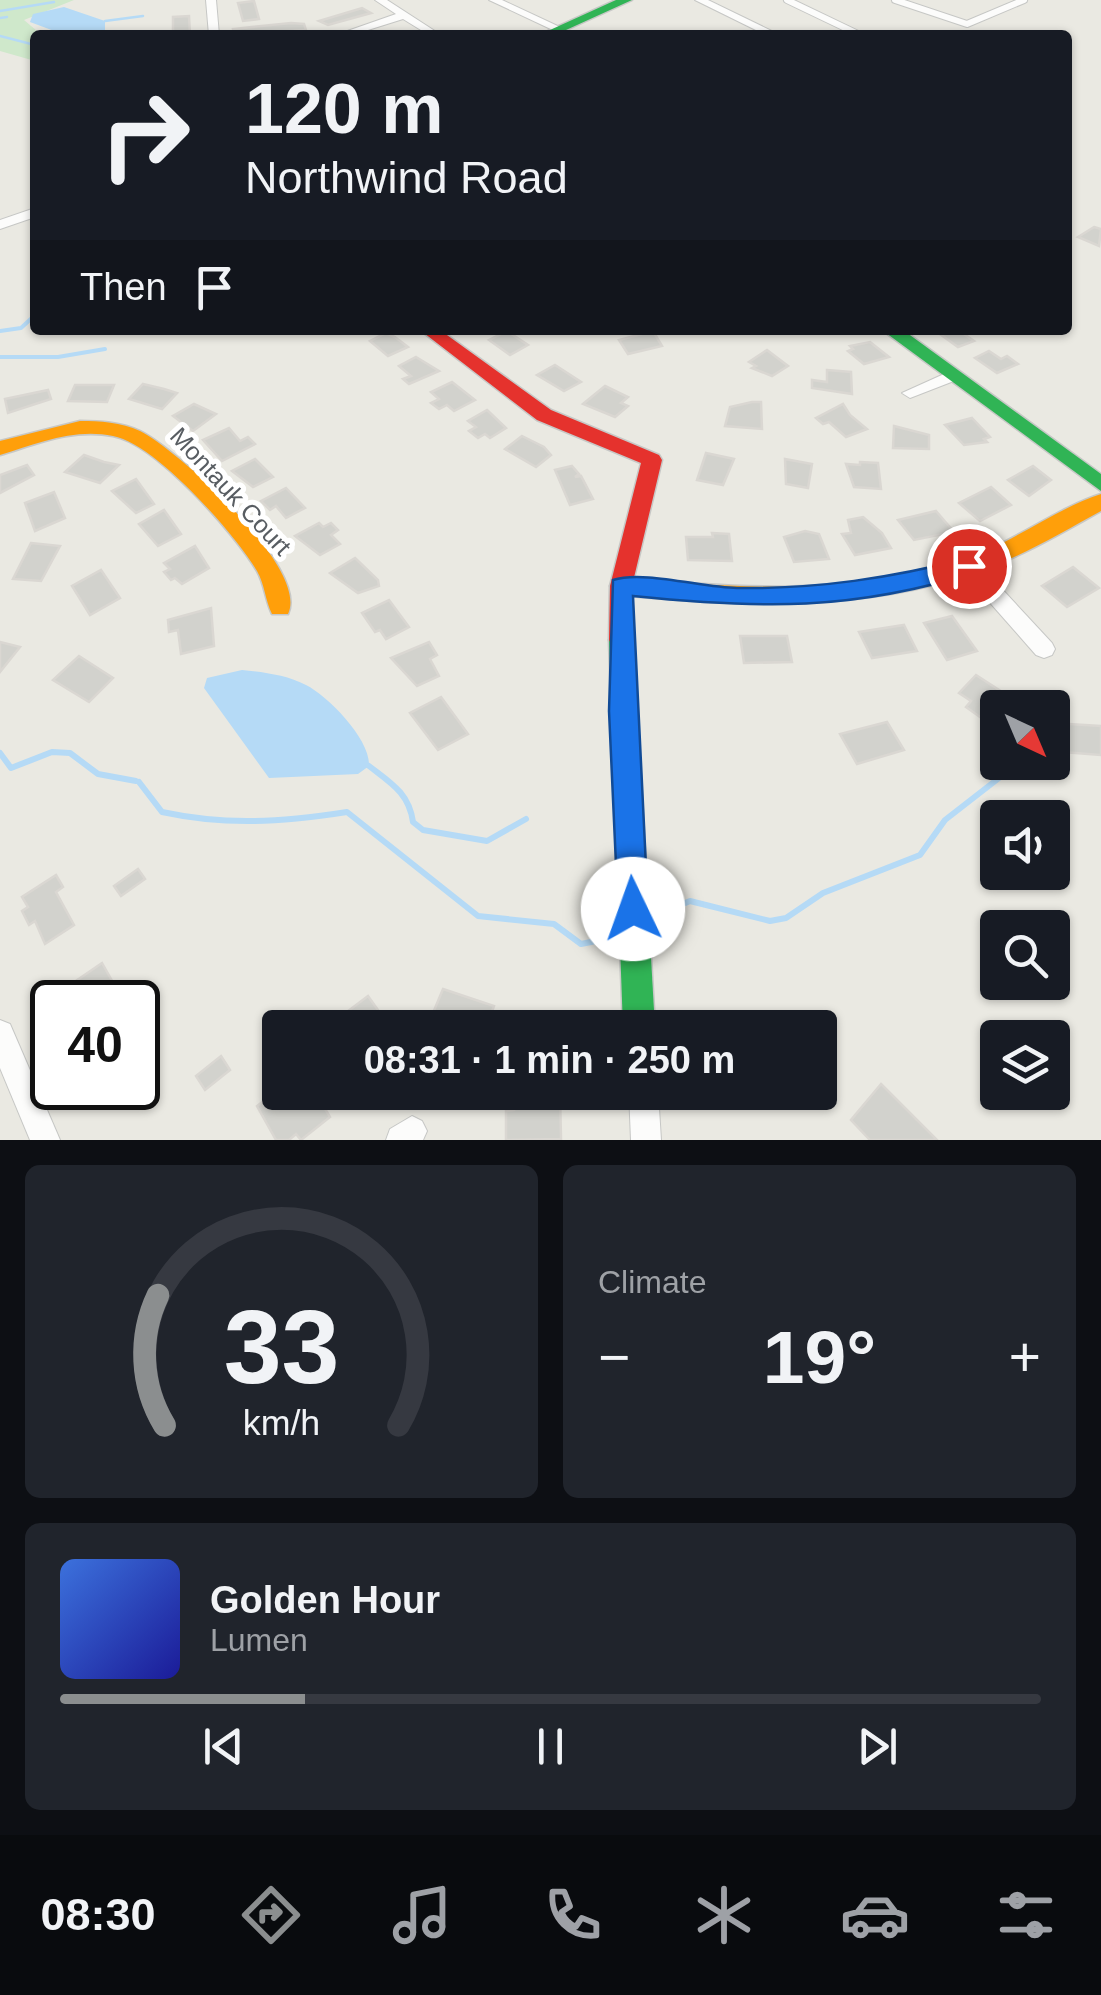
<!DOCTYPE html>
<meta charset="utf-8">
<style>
body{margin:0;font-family:Arial,sans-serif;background:#20242c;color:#f1f3f6;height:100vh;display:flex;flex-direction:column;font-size:38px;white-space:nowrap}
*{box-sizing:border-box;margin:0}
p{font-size:32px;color:#9ea1a6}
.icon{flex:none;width:55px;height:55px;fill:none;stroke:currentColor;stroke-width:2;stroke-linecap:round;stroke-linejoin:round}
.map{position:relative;height:1140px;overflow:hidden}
.drawer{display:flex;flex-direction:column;gap:25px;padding:25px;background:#0d0f14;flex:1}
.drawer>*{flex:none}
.top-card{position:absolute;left:30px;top:30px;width:1042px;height:305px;border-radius:10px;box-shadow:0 2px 8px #0004;background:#171b24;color:#f1f3f6;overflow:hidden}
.needle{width:65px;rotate:136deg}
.controls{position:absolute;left:980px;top:690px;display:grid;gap:20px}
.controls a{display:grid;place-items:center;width:90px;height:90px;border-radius:10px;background:#171b24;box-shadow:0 2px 8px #0004;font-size:50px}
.speed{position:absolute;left:30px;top:980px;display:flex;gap:20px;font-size:50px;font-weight:700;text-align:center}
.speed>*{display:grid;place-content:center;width:130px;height:130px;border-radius:50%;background:#171b24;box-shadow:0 2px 8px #0004;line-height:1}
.speed .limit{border:5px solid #111;border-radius:15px;background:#fff;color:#111}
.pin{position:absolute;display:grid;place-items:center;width:85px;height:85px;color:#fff;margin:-42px;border:5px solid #fff;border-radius:50%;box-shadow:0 2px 10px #0007}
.me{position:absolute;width:110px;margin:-55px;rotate:357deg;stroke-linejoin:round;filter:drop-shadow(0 0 8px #0008)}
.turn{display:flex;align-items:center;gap:35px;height:210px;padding:0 50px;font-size:45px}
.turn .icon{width:130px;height:130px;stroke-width:2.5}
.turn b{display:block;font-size:70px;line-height:85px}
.then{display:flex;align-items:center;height:95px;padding:0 50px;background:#0003;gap:20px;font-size:38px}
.big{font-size:75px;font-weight:700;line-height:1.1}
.drawer .tile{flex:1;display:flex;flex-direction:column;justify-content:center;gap:15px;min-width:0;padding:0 35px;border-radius:15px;background:#20242c}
.drawer .dial{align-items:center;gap:0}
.dial svg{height:260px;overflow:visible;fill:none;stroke:#363941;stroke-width:7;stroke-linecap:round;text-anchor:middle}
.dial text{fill:#f1f3f6;stroke:none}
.song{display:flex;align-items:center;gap:30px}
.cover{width:120px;height:120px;border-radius:15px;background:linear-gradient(135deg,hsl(220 70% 55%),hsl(240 70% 35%))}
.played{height:10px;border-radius:5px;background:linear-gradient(90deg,#8b8e8f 25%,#363941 25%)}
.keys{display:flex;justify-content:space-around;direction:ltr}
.heat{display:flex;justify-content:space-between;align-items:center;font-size:55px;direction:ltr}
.drawer .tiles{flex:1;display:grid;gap:25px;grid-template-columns:1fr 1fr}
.tile:last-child{grid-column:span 2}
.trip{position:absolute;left:262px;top:1010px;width:575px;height:100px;border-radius:10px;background:#171b24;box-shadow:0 2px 8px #0004;font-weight:700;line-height:100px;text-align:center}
.dock{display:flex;height:160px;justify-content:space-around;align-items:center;background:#090b0e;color:#9ea1a6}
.dock .icon{width:70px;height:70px}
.dock .current{color:#8b8e8f}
.dock b{font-size:45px;color:#f1f3f6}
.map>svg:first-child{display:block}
.green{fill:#cfe8cb}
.water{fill:#b5daf6}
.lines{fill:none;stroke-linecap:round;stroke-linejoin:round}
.stream-far2{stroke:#b5daf6;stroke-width:2.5}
.stream-far1{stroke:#b5daf6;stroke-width:4}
.stream{stroke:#b5daf6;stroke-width:6}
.building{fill:#d2d2cd;stroke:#dad7d2;stroke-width:2.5}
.lane-casing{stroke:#c6c7c5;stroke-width:8}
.street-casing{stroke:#c6c7c5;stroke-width:2}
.fast-casing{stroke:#c7c8c6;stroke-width:3}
.slow-casing{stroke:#c7c8c6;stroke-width:3}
.jam-casing{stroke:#c7c8c6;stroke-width:3}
.lane{stroke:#fcfcfb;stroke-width:6}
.street{fill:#fcfcfb;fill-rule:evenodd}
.fast{fill:#30b455;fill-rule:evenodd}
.slow{fill:#ff9f0a;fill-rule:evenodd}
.jam{fill:#e5322d;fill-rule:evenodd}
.route{fill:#1a73e8;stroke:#114b97;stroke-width:2.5}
.labels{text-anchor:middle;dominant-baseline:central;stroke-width:10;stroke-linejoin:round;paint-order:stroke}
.street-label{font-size:25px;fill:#585d62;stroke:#fff}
</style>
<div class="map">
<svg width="1101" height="1140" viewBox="0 0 1101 1140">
<rect width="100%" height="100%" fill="#eae9e2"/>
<polygon class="green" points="0,0 74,0 24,20 37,31 51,35 35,35 35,61 0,51"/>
<g class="water">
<polygon points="64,7 105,21 105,35 65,35 30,22 33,14"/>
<path d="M242 670C263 672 287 675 306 685 328 696 371 740 369 766L358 774 269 778 204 688 207 678Z"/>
</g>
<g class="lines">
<g class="stream-far2">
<polyline points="0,11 54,2"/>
<polyline points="0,18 7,17"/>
<polyline points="105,21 143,16"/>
<polyline points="0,36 35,45"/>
</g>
<g class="stream-far1">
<polyline points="0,331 21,328 35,315"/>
<polyline points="0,357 58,357 105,349"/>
</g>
<g class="stream">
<polyline points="0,753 11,768 52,752 70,753 98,774 136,781"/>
<path d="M369 766C391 783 409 793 413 822L423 830 487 841 526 819"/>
<path d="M139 782 162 812C227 826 282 822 347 812L478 916 554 924 581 944 596 941"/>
<polyline points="669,910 690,901 770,921 786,918 823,893 920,855 945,820 999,778"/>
</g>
</g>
<g class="building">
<polygon points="254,1 259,19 243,21 238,3"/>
<polygon points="362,8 371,13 328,25 319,21"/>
<polygon points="189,16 190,35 173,35 173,17"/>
<polygon points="291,23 304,24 306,30 234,35 233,29"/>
<polygon points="1094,227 1101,229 1099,246 1078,237"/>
<polygon points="951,330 958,330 974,341 958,347 940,334"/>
<polygon points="507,331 528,345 510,355 489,340"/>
<polygon points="653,331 662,346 628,354 619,340"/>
<polygon points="386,333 395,337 408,347 388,356 370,341"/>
<polygon points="870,342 889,357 864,364 848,351 853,349 850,346"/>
<polygon points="767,350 788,366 772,376 752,368 756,366 749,362"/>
<polygon points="989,351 1001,359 1007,356 1018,364 997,373 975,358"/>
<polygon points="416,357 439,371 409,384 403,379 411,376 399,366"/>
<polygon points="555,365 581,382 564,391 537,375"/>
<polygon points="827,370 851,372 852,394 812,388 812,380 827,382"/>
<polygon points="452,382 475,400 454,411 447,405 439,409 431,403 439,399 431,392"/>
<polygon points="143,384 164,389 177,393 162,409 129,399"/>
<polygon points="75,385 114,385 107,402 68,401"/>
<polygon points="605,386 628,397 621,403 628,406 615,417 583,404"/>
<polygon points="48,390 51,399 8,413 5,399"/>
<polygon points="752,402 761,402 762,429 725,426 730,407"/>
<polygon points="194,404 216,414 193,431 173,416"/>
<polygon points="843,404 850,415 867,429 846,437 829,422 823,424 816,418"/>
<polygon points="487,410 506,428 490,438 485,434 478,438 469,431 476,427 468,421"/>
<polygon points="972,418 990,437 984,439 987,442 964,445 945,425"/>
<polygon points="894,426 929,435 929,449 893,448"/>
<polygon points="229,428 240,441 248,437 255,444 222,461 203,440"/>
<polygon points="522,436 544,447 551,455 536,467 505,449"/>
<polygon points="706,453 734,459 723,485 697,480"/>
<polygon points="84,455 104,462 119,465 100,483 65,472"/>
<polygon points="255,459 273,477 253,487 232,471"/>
<polygon points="785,459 812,464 808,488 786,484"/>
<polygon points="860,462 878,463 881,489 854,487 846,464 860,465"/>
<polygon points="27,465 34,475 0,493 0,475"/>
<polygon points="572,466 579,474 575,477 581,476 593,499 570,505 555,470"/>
<polygon points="1033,466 1051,480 1029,496 1008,480"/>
<polygon points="136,479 154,504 136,513 112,491"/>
<polygon points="991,487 1011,505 980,521 959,503"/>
<polygon points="286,488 305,508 286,518 276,506 270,510 261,501"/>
<polygon points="54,492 65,518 35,531 25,503"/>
<polygon points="164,510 181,534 158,546 139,524"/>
<polygon points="936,511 954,532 914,540 898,520"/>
<polygon points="863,517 882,533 891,548 855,555 842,534 851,533 848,520"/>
<polygon points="319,523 323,527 331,523 338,530 331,535 340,544 320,555 295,536"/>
<polygon points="805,531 819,534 829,559 794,562 784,537"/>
<polygon points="712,533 729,534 732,561 688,560 686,537 713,537"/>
<polygon points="31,543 60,546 41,581 13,579"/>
<polygon points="195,546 209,568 182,584 175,578 171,580 164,572 170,569 164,563"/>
<polygon points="355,558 378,580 379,586 358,593 330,573"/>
<polygon points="1073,567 1099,588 1067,607 1042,586"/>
<polygon points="101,570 120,598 90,615 72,586"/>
<polygon points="389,600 409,627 386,639 380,630 375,632 362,613"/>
<polygon points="211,608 214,646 181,654 178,630 169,632 168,620"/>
<polygon points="952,616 977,651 947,660 924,623"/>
<polygon points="904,625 917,651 872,658 859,632"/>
<polygon points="740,636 787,636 792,662 744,663"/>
<polygon points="0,642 20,647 0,672"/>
<polygon points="429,642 437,655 430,659 439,676 417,686 391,658"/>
<polygon points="79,656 113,678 89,702 53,680"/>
<polygon points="976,675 1010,697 1031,708 998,708 998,719 985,710 980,717 966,707 971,701 959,693"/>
<polygon points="441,697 468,734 438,750 410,713"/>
<polygon points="887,722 904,750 857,764 840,734"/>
<polygon points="1053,723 1101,726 1101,755 1063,752"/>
<polygon points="138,869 145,879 121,896 114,886"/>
<polygon points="56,875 63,887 56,892 74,925 45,944 35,921 29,925 22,911 28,907 22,897"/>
<polygon points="102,963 115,986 103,994 107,1002 57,1002 54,996"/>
<polygon points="443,989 494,1006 486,1028 428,1025"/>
<polygon points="368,996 390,1027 334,1028 331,1024"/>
<polygon points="221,1056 230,1070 205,1090 196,1076"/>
<polygon points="280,1067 280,1092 315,1092 330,1117 301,1140 296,1134 289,1140 276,1140 257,1106 274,1093 265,1078"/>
<polygon points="881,1084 937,1140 870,1140 851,1120"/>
<polygon points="513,1092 560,1092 561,1139 506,1140 506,1111 514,1110"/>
</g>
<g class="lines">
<defs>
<g id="lane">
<polyline points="787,0 860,35"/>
<polyline points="895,0 967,24 1024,0"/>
</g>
<g id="street">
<polygon points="206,0 216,0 219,35 209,35"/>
<polygon points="375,0 387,0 441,35 429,35 403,19 352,35 336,35 396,14"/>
<polygon points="489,0 502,0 564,29 555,31"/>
<polygon points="695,0 708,0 780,35 766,35"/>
<polygon points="35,208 35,217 0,229 0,220"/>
<polygon points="953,370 961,375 959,379 910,398 902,393"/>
<polygon points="969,559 976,561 1052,643 1055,649 1052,655 1044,658 1036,655 962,571 959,566"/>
<polygon points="0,1020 10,1024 60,1140 30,1140 0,1068"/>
<polygon points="629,1092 658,1092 661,1140 631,1140"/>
<polygon points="412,1116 422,1121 427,1131 423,1140 386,1140 390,1129"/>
</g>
<g id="fast">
<polygon points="616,0 632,0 555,35 539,35"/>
<polygon points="882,330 903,330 1101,474 1101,491"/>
<polygon points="621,630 629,633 633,640 655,1028 623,1028 609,640 613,633"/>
</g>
<g id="slow">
<path d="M80 421C100 421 121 422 140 431 178 450 310 569 288 614H272C265 600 265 585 257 571 235 534 155 443 113 436 73 428 37 444 0 455V441Z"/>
<path d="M1101 494V511C1061 533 1021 557 977 572 861 612 742 607 621 595L613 592 610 586 613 580 621 577C735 589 852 596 963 560 1011 544 1057 508 1101 494Z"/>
</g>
<polygon id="jam" points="420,330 440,330 551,410 659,455 662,460 632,586 633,640 629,647 613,647 609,640 610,586 641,463 537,420"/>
</defs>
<use href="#lane" class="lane-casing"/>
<use href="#street" class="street-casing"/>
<use href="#fast" class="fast-casing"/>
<use href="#slow" class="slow-casing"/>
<use href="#jam" class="jam-casing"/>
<use href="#lane" class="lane"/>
<use href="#street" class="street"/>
<use href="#fast" class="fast"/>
<use href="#slow" class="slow"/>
<use href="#jam" class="jam"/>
</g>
<path class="route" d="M969 558 977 560V572C853 611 760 609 633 596L648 909 643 919 633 923 623 919 618 909 609 711 613 580C644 570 703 588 737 588 818 589 891 578 969 558Z"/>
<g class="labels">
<g class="street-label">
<text transform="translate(231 491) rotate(47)">Montauk Court</text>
</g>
</g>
</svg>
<div class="controls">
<a><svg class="needle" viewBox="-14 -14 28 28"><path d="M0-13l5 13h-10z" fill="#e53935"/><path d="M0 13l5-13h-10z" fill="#9ea1a6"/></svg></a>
<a><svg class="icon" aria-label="sound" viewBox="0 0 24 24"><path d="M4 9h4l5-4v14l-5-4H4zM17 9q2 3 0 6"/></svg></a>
<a><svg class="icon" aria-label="search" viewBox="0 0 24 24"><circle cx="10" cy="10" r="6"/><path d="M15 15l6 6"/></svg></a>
<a><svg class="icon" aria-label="layers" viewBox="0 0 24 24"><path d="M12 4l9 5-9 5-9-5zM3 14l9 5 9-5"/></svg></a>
</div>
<div class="speed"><div class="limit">40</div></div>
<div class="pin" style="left:969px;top:566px;background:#d93025"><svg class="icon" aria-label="arrive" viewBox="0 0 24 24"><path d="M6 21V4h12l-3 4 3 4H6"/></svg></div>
<svg class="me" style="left:633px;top:909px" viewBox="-20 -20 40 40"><circle r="19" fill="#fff"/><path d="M0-13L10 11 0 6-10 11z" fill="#1a73e8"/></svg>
<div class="trip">08:31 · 1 min · 250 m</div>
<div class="top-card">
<div class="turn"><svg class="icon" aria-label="right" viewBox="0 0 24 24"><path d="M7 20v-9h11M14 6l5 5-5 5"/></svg><div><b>120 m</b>Northwind Road</div></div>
<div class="then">Then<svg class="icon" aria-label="arrive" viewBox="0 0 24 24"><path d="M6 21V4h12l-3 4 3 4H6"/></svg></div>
</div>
</div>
<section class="drawer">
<div class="tiles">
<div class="tile dial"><svg viewBox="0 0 100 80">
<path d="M14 69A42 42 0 1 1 86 69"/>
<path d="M14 69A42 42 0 0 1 12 29" stroke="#8b8e8f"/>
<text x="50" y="56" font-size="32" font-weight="700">33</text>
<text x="50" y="72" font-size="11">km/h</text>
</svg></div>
<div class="tile"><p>Climate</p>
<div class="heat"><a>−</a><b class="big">19°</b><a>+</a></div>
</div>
<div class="tile">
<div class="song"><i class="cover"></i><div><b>Golden Hour</b><p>Lumen</p></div></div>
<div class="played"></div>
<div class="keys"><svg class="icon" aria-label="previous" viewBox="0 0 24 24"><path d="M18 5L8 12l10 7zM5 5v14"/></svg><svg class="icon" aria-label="pause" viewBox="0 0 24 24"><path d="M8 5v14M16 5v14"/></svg><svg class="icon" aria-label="next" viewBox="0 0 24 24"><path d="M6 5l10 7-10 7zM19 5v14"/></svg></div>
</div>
</div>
</section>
<nav class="dock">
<b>08:30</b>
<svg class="icon current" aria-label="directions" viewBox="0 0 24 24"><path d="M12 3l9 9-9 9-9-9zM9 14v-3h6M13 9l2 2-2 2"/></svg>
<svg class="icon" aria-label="music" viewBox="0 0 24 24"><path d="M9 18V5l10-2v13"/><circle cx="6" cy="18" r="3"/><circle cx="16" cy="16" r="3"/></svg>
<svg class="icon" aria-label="phone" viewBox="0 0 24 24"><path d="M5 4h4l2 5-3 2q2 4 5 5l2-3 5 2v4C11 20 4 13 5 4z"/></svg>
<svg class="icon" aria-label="climate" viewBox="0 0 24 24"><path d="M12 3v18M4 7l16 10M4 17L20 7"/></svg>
<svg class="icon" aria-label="car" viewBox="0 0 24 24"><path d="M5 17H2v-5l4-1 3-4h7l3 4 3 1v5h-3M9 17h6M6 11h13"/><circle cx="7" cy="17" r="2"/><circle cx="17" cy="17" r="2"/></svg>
<svg class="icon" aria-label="filters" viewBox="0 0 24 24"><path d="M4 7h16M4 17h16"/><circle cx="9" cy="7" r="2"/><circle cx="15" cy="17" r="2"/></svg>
</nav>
